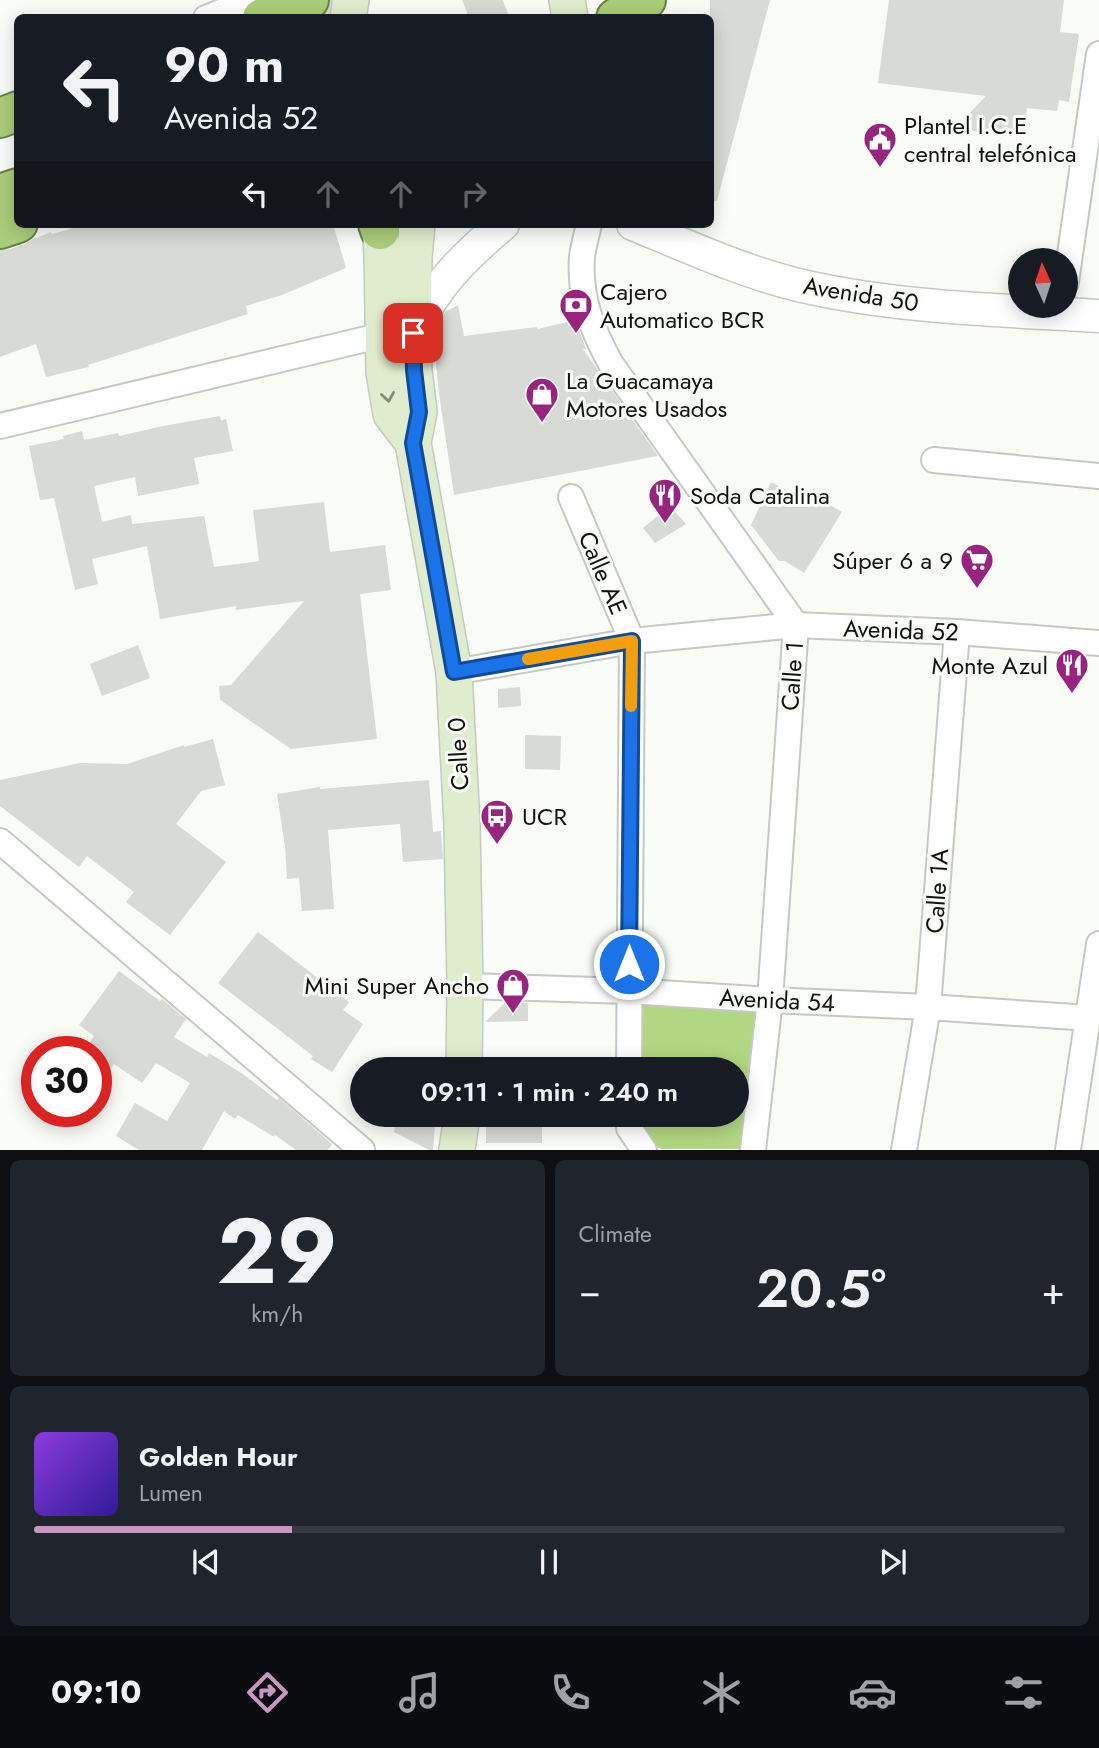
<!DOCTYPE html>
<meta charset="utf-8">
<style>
body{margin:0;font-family:Jost,sans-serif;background:#20242c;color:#f1f3f6;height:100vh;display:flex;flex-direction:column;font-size:26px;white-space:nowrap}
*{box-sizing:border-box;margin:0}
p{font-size:23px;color:#9ea1a6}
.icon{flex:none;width:38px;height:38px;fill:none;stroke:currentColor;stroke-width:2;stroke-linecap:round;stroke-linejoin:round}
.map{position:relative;height:1150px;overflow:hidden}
.panel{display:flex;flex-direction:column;gap:10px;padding:10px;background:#0d0f14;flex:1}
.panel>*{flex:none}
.top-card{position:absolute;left:14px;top:14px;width:700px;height:214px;border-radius:10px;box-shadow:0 4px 18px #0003;background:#171b24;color:#f1f3f6;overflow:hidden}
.needle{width:46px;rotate:357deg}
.fabs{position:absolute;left:1008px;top:248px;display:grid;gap:14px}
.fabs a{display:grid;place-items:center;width:70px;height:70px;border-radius:50%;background:#171b24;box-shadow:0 4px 18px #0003;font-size:35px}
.speed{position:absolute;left:21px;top:1036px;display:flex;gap:14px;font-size:35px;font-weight:700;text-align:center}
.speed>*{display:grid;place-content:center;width:91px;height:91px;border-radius:50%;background:#171b24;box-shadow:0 4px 18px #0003;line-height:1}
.speed .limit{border:10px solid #d22;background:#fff;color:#111}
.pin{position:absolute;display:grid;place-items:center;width:60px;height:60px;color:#fff;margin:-30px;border-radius:14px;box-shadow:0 4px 10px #0006}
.me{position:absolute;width:77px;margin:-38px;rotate:0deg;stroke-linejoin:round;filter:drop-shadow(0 0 5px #0008)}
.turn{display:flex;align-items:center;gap:24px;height:147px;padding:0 35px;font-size:32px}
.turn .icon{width:91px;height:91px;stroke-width:2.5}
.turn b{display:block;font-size:49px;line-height:60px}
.lanes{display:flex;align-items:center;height:66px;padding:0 35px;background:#0003;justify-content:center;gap:35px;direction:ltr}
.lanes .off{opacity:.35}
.big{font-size:52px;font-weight:600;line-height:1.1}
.panel .card{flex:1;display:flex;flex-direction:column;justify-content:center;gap:10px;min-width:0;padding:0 24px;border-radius:10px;background:#20242c}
.panel .dial{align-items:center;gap:0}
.dial b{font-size:91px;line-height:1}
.song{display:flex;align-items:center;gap:21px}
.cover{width:84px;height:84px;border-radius:10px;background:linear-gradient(135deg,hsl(270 70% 55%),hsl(250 70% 35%))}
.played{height:7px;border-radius:4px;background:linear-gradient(90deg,#c996c1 25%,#363941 25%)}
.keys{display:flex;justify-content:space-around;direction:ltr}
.heat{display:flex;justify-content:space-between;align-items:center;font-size:38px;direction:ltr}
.panel .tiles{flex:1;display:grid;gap:10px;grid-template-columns:1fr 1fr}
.card:last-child{grid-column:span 2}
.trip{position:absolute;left:350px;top:1057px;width:399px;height:70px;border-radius:35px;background:#171b24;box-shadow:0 4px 18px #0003;font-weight:600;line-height:70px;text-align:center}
.tabs{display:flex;height:112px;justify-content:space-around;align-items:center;background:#090b0e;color:#9ea1a6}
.tabs .icon{width:49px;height:49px}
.tabs .current{color:#c996c1}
.tabs b{font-size:32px;color:#f1f3f6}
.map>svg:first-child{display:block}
.green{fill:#b2d782}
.building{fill:#d8dbd5}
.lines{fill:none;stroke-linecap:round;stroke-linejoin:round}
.trunk-tunnel{stroke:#d7dad4;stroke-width:38;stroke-dasharray:38 19;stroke-linecap:butt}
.minor-casing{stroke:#c6c9c3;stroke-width:28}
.tertiary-casing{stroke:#c6c9c3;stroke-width:35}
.secondary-casing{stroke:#c6c9c3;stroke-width:38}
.trunk-casing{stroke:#67833f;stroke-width:42}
.minor{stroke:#fff;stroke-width:24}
.tertiary{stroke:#fff;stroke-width:32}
.secondary{stroke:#dfeccd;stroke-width:35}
.trunk{stroke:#aacc7a;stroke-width:38}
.oneway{stroke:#828a78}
.route-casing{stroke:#114b97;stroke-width:18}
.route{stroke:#1a73e8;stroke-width:12}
.slow{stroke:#f59e0b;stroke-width:12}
.labels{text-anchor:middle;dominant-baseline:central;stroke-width:6;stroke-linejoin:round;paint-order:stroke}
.poi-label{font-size:24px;fill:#111210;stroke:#fafdf7;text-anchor:start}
.street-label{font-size:24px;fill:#111210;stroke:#fafdf7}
</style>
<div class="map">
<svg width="1099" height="1150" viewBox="0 0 1099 1150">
<rect width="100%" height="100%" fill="#fafdf7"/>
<path class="green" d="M640 1003 764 1012 743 1149H661C643 1141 639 1134 636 1115H737V1069H638Z"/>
<g class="building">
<polygon points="710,0 770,0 717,201 710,201"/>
<polygon points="889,0 1064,0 1060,32 1079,34 1069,102 1059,100 1057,111 1027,108 1022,137 972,131 966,117 986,96 878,83"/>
<polygon points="88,224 333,224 346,268 282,295 246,306 248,314 88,365 89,367 46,377 36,344 0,357 0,250 7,250 25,244 33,239 51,232 52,234"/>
<polygon points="458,305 464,336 537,327 538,329 575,320 586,349 583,349 658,456 454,495 439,394 433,334 445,312"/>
<polygon points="220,416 221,421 226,419 233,451 194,458 199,484 138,496 135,477 94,486 102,522 131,515 132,524 204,516 214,567 259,561 253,510 324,502 330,552 385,545 391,590 360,594 377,739 291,749 220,700 219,686 231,685 304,601 236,610 236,606 160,619 147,546 92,559 98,584 75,590 54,498 40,500 29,446 64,439 63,436 82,431 84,440 118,433 119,436 163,426"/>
<polygon points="771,482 814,504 820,499 842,512 804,573 785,561 779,561 751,525"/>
<polygon points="670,506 686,524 655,543 643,528"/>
<polygon points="138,645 150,678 102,696 90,664"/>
<polygon points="520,687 521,706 498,708 498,689"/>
<polygon points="525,735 561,736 560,770 525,769"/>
<polygon points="213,739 225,785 201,791 176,824 226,862 170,935 126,902 134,892 87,856 79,867 0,806 0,780 80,763 127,764 184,745 184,747"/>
<polygon points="429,780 433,832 441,831 443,859 403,862 400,824 328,830 334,909 302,911 299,878 287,879 285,847 277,794 320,787 320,789"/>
<polygon points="258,932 349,1002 343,1010 363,1024 332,1072 311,1059 313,1056 218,983"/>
<polygon points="119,971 160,1001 162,999 186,1019 174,1037 207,1057 209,1053 243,1074 277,1100 279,1098 332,1144 328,1150 296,1150 275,1135 274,1137 238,1115 235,1119 224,1111 202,1150 139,1150 116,1136 135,1103 167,1121 190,1083 156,1063 142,1083 114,1064 96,1092 96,1052 84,1052 94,1036 79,1025"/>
<polygon points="506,1002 528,1003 528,1021 485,1022"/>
<polygon points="397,1115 436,1115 433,1150 429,1150 394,1132"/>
<polygon points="486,1115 526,1115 529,1122 542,1125 542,1143 486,1143"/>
</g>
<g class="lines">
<g class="trunk-tunnel">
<polyline points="324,18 373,0"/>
<polyline points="469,18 517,0"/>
</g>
<defs>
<g id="minor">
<polyline points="206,18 251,0"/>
<path d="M589 224C587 235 583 246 582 257 579 298 592 329 611 364L796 625 770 1000 753 1150"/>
<polyline points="1066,282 1099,54"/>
<polyline points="0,426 383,335"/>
<polyline points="934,460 1099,476"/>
<polyline points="571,497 632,641 629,1069"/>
<polyline points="454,672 632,641 796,625 957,632 1099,643"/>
<polyline points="0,841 362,1150"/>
<polyline points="465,986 629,991 770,1000 928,1007 1089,1018"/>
<polyline points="629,1115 629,1128 644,1150"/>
<polyline points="904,1150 928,1007 957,632"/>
<polyline points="1068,1150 1099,944"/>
</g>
<g id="tertiary">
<path d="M633 224C687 246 741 271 798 285 896 308 999 310 1099 316"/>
<path d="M413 333C435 285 463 258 503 224"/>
</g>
<g id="secondary">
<polyline points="567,0 570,18"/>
<polyline points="348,18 351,0"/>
<polyline points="380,224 382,255 384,372 391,414 413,443"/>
<polyline points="417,224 414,258 413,333 414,370 419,412 413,443 454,672 462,825 465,986 464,1069"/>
<polyline points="457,1150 462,1115"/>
</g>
<g id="trunk">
<polyline points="262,18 309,0"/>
<polyline points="616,18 646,0"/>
<polyline points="0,118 18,111"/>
<polyline points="0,194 18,188"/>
<polyline points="378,224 380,230"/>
<polyline points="0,229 18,223"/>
</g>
</defs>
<use href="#minor" class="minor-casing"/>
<use href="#tertiary" class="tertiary-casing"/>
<use href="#secondary" class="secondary-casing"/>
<use href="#trunk" class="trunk-casing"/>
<use href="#minor" class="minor"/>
<use href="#tertiary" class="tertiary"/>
<use href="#secondary" class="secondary"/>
<use href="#trunk" class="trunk"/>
</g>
<defs><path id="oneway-chevron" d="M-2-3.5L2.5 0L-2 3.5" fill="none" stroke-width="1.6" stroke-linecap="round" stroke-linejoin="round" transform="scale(1.75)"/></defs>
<use class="oneway" href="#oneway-chevron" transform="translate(388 397) rotate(81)"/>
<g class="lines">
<defs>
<polyline id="route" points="413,333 414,370 419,412 413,443 454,672 632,641 629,964"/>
</defs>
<use href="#route" class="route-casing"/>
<use href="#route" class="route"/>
<polyline class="slow" points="528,659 632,641 631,706"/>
</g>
<defs>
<symbol id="civic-pin" viewBox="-11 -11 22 30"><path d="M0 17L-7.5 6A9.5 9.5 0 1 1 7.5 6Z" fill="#982480" stroke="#fafdf7"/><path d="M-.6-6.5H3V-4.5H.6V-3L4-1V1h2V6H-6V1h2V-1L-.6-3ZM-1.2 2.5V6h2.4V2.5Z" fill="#fff"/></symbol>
<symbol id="bank-pin" viewBox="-11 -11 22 30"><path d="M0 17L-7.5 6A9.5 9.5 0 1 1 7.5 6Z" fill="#982480" stroke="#fafdf7"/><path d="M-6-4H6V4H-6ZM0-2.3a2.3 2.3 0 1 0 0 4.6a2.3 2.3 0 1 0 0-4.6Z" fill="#fff"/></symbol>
<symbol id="shop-pin" viewBox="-11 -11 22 30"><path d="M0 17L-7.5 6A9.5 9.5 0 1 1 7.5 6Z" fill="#982480" stroke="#fafdf7"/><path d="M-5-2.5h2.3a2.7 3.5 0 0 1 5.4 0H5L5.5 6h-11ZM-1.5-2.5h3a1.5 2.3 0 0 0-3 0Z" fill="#fff"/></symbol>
<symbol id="restaurant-pin" viewBox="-11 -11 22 30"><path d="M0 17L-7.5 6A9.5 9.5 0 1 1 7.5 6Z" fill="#982480" stroke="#fafdf7"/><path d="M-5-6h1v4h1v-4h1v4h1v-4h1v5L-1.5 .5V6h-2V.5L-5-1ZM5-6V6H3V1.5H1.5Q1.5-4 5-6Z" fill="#fff"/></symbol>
<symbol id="supermarket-pin" viewBox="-11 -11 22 30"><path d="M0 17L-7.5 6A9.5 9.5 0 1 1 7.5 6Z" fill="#982480" stroke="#fafdf7"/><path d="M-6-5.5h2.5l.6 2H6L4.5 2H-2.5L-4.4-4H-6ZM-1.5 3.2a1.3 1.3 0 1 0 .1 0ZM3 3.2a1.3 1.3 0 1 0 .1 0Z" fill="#fff"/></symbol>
<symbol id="bus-pin" viewBox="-11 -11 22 30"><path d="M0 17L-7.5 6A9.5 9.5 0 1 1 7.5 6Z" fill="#982480" stroke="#fafdf7"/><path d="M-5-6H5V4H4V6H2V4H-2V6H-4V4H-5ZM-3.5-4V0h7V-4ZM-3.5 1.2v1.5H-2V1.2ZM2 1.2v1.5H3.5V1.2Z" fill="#fff"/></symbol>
</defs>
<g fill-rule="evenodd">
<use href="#civic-pin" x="861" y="120" width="38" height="52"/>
<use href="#bank-pin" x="557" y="286" width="38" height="52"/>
<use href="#shop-pin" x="523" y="375" width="38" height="52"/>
<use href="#restaurant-pin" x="646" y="476" width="38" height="52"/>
<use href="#supermarket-pin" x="958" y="541" width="38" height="52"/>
<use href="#restaurant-pin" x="1053" y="646" width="38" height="52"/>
<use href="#bus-pin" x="478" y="797" width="38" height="52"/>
<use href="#shop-pin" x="494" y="966" width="38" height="52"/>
</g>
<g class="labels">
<g class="poi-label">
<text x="904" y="125">Plantel I.C.E<tspan x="904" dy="28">central telefónica</tspan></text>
<text x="600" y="291">Cajero<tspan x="600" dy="28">Automatico BCR</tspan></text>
<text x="566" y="380">La Guacamaya<tspan x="566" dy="28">Motores Usados</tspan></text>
<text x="690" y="495">Soda Catalina</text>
<text x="953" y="560" text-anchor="end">Súper 6 a 9</text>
<text x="1048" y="665" text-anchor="end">Monte Azul</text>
<text x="522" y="816">UCR</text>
<text x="489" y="985" text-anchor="end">Mini Super Ancho</text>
</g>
<g class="street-label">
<text transform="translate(861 294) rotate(9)">Avenida 50</text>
<text transform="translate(603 573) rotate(67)">Calle AE</text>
<text transform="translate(901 630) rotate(2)">Avenida 52</text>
<text transform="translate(792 676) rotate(-86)">Calle 1</text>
<text transform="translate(458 754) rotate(-93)">Calle 0</text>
<text transform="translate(937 891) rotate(-86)">Calle 1A</text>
<text transform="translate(777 1000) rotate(3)">Avenida 54</text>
</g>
</g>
</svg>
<div class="fabs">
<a><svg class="needle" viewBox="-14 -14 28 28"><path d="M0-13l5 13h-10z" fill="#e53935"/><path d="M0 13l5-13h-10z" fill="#9ea1a6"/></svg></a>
</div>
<div class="speed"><div class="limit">30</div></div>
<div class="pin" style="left:413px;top:333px;background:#d93025"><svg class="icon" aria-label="arrive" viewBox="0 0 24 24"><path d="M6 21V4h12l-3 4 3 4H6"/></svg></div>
<svg class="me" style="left:629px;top:964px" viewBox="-20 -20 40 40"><circle r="17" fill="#1a73e8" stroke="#fff" stroke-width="3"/><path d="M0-11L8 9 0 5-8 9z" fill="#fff"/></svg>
<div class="trip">09:11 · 1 min · 240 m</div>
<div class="top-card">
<div class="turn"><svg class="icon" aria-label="left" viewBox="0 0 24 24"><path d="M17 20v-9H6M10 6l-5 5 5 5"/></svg><div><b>90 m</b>Avenida 52</div></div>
<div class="lanes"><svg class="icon" aria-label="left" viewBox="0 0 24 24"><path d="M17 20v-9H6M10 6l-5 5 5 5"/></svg><svg class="icon off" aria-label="ahead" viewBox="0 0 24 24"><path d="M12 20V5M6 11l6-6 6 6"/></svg><svg class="icon off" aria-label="ahead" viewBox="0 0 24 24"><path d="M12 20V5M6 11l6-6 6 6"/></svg><svg class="icon off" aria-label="right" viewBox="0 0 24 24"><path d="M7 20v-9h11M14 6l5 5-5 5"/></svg></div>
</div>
</div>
<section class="panel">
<div class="tiles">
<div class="card dial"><b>29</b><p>km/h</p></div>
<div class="card"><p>Climate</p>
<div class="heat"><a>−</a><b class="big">20.5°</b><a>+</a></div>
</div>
<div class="card">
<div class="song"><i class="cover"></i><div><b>Golden Hour</b><p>Lumen</p></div></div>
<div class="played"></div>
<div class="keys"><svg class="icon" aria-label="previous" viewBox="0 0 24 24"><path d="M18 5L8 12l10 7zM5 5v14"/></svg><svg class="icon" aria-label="pause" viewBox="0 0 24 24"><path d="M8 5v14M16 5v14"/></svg><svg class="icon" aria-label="next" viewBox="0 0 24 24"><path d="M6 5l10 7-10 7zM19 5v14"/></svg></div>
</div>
</div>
</section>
<nav class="tabs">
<b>09:10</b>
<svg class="icon current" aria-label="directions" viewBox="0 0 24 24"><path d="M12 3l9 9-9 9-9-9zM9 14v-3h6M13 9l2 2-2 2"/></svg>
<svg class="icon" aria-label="music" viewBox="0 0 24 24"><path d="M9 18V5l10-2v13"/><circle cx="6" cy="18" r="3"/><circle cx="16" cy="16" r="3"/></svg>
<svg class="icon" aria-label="phone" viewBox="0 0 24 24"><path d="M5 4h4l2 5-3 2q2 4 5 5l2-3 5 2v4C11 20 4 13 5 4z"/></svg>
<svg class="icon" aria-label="climate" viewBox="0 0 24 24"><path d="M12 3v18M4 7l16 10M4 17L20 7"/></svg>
<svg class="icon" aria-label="car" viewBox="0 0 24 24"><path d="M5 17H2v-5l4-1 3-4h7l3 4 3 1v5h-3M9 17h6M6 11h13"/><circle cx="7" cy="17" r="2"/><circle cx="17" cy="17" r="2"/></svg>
<svg class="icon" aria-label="filters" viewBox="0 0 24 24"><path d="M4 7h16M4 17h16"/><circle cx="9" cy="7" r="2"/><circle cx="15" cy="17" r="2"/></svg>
</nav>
